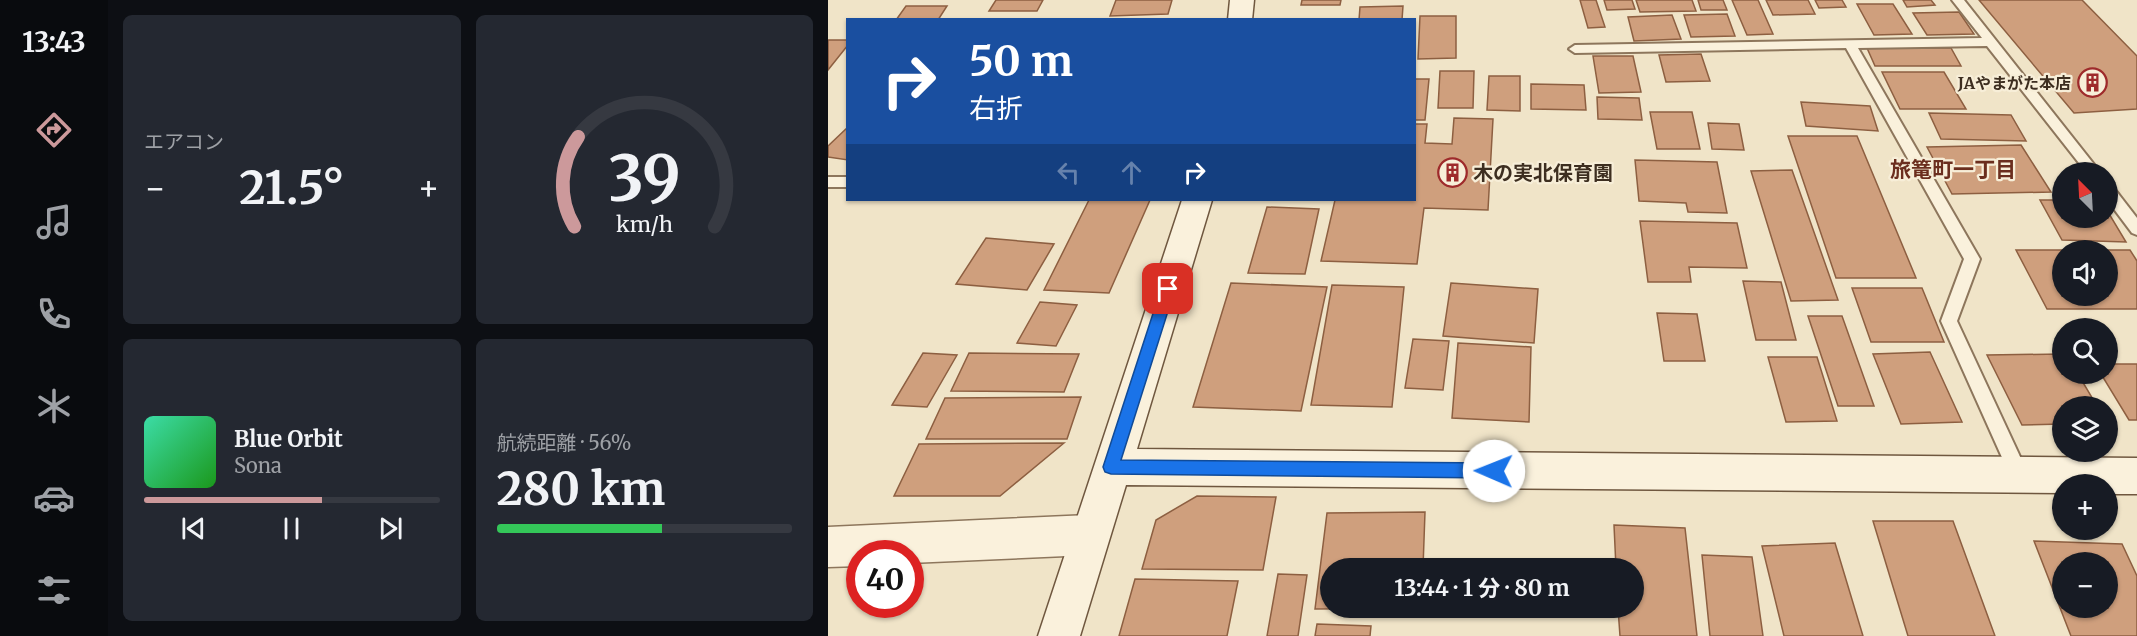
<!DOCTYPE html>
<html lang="ja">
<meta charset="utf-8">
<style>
body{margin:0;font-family:Merriweather,"Noto Sans JP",serif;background:#242831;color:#f1f3f6;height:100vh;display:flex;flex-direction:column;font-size:22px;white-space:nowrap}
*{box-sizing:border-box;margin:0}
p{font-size:20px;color:#9ea1a6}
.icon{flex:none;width:33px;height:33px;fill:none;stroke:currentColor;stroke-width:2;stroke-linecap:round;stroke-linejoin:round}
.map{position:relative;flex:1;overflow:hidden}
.side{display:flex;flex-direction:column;gap:15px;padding:15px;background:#0d0f14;width:720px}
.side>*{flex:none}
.top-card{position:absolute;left:18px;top:18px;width:570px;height:183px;border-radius:0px;box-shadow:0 2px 4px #0004;background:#1a4fa0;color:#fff;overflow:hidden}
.needle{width:39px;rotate:336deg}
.controls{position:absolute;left:1224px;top:162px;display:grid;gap:12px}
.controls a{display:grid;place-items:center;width:66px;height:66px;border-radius:50%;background:#171b24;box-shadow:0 2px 4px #0004;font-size:30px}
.speed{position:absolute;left:18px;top:540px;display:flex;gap:12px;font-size:30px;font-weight:700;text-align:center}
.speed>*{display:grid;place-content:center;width:78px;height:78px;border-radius:50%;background:#171b24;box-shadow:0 2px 4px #0004;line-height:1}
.speed .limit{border:9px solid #d22;background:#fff;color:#111}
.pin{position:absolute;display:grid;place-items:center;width:51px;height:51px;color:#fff;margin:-26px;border-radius:12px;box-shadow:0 3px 9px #0006}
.me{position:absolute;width:66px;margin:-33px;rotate:271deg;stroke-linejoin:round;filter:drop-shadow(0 0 4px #0008)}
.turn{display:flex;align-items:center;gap:21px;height:126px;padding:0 24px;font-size:27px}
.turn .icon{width:78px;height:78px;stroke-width:2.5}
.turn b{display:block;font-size:42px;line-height:51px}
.lanes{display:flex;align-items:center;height:57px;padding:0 24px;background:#0003;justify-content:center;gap:30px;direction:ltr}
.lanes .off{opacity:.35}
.big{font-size:45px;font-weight:700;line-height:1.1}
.side .widget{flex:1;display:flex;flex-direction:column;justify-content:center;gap:9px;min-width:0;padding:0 21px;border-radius:9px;background:#242831}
.side .dial{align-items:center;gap:0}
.dial svg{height:156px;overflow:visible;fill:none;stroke:#363941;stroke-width:7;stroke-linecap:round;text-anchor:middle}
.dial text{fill:#f1f3f6;stroke:none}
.song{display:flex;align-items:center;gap:18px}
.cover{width:72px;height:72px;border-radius:9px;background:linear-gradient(135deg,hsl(160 70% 55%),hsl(120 70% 35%))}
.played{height:6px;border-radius:3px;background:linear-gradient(90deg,#cc999b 60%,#363941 60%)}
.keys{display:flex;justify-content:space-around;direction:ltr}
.heat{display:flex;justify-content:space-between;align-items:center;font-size:33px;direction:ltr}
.charge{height:9px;border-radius:4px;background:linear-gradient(90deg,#34c759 56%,#363941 0)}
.side .tiles{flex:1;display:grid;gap:15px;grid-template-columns:repeat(2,1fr)}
.trip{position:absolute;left:492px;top:558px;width:324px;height:60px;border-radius:30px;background:#171b24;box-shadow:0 2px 4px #0004;font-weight:700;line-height:60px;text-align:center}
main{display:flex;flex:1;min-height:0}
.dock{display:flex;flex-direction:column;width:108px;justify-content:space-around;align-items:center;background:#090b0e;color:#9ea1a6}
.dock .icon{width:42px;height:42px}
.dock .on{color:#cc999b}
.dock b{font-size:27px;color:#f1f3f6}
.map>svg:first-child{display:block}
.building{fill:#cf9f7d;stroke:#8d5f41;stroke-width:1.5;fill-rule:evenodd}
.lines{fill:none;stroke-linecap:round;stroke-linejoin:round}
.lane-casing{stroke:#8d765c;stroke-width:4}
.street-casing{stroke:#8d765c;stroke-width:3}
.secondary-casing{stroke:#6f573f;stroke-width:3}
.lane{fill:#faf1dc;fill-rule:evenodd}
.street{fill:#faf1dc;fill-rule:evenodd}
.secondary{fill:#faf1dc;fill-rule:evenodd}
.route{fill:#1a73e8;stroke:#114b97;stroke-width:1.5}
.labels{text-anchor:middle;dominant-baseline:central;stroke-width:4.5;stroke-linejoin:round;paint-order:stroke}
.far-poi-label{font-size:16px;font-weight:bold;fill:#3d2e20;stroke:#f7eed8;text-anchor:end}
.poi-label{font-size:20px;font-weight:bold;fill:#3d2e20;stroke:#f7eed8;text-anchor:start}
.neighbourhood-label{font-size:21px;font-weight:bold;fill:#6b2e1e;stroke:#f7eed8}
</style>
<main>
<nav class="dock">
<b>13:43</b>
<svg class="icon on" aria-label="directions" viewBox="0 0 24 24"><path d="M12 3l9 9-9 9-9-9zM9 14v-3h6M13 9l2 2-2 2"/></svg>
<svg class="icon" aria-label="music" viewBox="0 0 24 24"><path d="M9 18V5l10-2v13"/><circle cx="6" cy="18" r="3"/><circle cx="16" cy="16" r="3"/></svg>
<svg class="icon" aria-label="phone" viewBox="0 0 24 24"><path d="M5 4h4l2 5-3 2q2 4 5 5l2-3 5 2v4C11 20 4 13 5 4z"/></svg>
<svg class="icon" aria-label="climate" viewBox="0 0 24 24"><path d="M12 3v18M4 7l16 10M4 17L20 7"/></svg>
<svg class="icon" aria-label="car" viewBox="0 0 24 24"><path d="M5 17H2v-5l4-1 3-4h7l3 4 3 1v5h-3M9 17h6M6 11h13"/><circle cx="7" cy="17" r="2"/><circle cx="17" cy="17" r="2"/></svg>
<svg class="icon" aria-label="filters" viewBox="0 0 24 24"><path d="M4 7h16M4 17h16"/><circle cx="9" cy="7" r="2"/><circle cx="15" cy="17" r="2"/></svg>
</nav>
<section class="side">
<div class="tiles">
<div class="widget"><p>エアコン</p>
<div class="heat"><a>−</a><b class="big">21.5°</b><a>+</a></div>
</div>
<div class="widget dial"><svg viewBox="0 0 100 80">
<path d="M14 69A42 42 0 1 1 86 69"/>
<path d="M14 69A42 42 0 0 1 16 23" stroke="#cc999b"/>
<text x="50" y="56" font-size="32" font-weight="700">39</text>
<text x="50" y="72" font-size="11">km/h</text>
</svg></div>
<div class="widget">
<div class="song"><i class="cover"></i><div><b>Blue Orbit</b><p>Sona</p></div></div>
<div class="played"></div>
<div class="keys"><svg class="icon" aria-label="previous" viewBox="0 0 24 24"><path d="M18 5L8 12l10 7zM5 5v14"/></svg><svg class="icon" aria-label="pause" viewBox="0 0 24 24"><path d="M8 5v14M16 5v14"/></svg><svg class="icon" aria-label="next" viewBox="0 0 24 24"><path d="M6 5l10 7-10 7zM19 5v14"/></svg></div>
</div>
<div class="widget"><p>航続距離 · 56%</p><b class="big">280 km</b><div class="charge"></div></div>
</div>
</section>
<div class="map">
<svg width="1309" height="636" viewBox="0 0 1309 636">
<rect width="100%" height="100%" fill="#f0e4c8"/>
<g class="building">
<polygon points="168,0 215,0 209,11 161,11"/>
<polygon points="288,0 344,0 340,14 282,16"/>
<polygon points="474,0 513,0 512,5 473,5"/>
<polygon points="752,0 768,0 777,27 760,28"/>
<polygon points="776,0 804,0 807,9 779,10"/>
<polygon points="808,0 864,0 868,11 812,12"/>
<polygon points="870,0 895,0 899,10 873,10"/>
<polygon points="904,0 930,0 945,34 919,35"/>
<polygon points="938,0 980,0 987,14 945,15"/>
<polygon points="987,0 1014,0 1018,7 991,8"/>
<polygon points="1075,0 1103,0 1107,5 1079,7"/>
<polygon points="1151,0 1254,0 1309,56 1309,109 1246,113"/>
<polygon points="1029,4 1065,4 1084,34 1046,35"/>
<polygon points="78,6 119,6 110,20 68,20"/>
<polygon points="575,6 574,20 531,20 532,7"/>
<polygon points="1131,12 1146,34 1099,35 1085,13"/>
<polygon points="899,14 907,36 863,37 856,15"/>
<polygon points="844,15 853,39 806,41 800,17"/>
<polygon points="592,16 628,16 628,58 590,59"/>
<polygon points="0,40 20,40 20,45 0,70"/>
<polygon points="1039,48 1123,48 1133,66 1047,66"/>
<polygon points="873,54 882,81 838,82 831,55"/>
<polygon points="765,56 805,56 813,92 771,93"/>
<polygon points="612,71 646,71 645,108 610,108"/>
<polygon points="1054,72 1116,72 1138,109 1072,109"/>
<polygon points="661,76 692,76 692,111 659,110"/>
<polygon points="586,79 601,79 597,120 586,120"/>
<polygon points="703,84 756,85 758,110 703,109"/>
<polygon points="769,97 811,98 814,120 770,119"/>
<polygon points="973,102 1042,106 1050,131 978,126"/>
<polygon points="822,112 864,112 872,149 829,149"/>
<polygon points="1101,113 1183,115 1198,141 1113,139"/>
<polygon points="626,118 665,119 660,210 596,208 589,264 493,261 507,200 586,200 586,124 599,124 597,143 624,144"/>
<polygon points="880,123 911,124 916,150 884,149"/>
<polygon points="20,127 20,160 0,157 0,146"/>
<polygon points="960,136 1029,136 1088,278 1008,278"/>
<polygon points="1193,145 1223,192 1124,194 1099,147"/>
<polygon points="807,160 889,162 899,213 860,212 858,203 811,201"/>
<polygon points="964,170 1010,300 963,301 923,171"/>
<polygon points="261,200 322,200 281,293 216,290"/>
<polygon points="1212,200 1234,200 1234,218 1280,218 1280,212 1298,242 1234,240"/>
<polygon points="439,207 491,209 477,274 420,273"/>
<polygon points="812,221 909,223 919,268 861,267 863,282 820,282"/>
<polygon points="158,238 226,244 199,290 128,284"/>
<path d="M1188 250H1302L1309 261V309H1219ZM1234 250H1280V296H1234Z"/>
<polygon points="915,281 953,282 968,340 928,340"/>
<polygon points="403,283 499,287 473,411 365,407"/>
<polygon points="623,283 710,289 706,343 615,336"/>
<polygon points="504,285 576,287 564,407 483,405"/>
<polygon points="1024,288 1094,288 1116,342 1043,342"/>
<polygon points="212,302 249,305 228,346 189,343"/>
<polygon points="829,313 869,314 877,361 836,361"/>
<polygon points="980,316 1014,316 1046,406 1010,406"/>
<polygon points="585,339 621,341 615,390 577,388"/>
<polygon points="630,343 703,347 701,422 624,418"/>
<polygon points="1102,352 1134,422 1073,424 1045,354"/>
<polygon points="95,353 129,355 99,407 64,405"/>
<polygon points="141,353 251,354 236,392 123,391"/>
<polygon points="1234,354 1234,374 1250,374 1269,406 1234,406 1234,424 1194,425 1159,355"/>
<polygon points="940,357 989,357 1009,421 958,422"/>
<polygon points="1280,364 1309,364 1309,420 1301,420 1273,374 1280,374"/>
<polygon points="253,397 239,439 98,439 117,398"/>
<polygon points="236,443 172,496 66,496 91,444"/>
<polygon points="369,496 448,497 435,570 314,569 328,520"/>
<polygon points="597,512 595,568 502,568 502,608 593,608 487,609 499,513"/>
<polygon points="1045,521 1125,521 1167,636 1080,636"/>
<polygon points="786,525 857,528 869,636 792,636 790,608 806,608 806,568 788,568"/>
<path d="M1206 541 1294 544 1309 576V636H1243ZM1234 562H1280V608H1234Z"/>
<polygon points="1007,543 1035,636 956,636 934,546"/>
<polygon points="874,555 924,557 935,636 882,636"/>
<polygon points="450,574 479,575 470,636 439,636"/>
<polygon points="307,579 410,581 399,636 291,636"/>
<polygon points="489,624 543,626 542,636 487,636"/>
</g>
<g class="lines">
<defs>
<g id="lane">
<polygon points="1124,0 1136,0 1272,172 1258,172 1159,46 1030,48 1152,259 1129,321 1201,476 1199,482 1192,485 1185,482 1113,321 1136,259 1018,48 747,53 741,49 747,45 1154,38"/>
<rect x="0" y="177" width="20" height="10"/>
<polygon points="1280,186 1285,187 1309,218 1309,235 1304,233 1280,201"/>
</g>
<polygon id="street" points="261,515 275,521 281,535 275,549 261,555 82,563 82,554 32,554 32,566 0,567 0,527"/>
<g id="secondary">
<polygon points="402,0 426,0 424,20 400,20"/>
<polygon points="354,200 384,200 309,449 1309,458 1309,494 1280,494 1280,484 1234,484 1234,493 298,485 252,636 210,636"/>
</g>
</defs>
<use href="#lane" class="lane-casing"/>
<use href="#street" class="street-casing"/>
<use href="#secondary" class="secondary-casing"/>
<use href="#lane" class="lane"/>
<use href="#street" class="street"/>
<use href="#secondary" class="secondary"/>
</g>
<polygon class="route" points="340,283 347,289 293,460 666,463 671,466 673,471 671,476 666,478 283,474 277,472 275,467 333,289"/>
<defs>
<symbol id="building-ring" viewBox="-11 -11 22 22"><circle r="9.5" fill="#f7eed8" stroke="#9e2a2b" stroke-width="1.5"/><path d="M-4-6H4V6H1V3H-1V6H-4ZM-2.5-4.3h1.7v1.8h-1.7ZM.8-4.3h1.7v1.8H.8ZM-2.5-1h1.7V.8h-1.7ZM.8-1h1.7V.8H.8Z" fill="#9e2a2b"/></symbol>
</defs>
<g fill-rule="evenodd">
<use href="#building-ring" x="1248" y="66" width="33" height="33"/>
<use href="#building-ring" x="608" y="156" width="33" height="33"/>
</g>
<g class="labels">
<g class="far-poi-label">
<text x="1243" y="83">JAやまがた本店</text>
</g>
<g class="poi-label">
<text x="645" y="172">木の実北保育園</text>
</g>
<g class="neighbourhood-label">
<text x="1125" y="169">旅篭町一丁目</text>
</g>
</g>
</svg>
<div class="controls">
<a><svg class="needle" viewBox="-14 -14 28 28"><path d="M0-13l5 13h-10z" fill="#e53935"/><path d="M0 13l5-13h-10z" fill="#9ea1a6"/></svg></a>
<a><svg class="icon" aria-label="sound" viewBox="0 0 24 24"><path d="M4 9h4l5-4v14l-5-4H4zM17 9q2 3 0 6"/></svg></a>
<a><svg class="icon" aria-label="search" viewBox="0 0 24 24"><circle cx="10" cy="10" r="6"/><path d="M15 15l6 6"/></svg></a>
<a><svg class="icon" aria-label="layers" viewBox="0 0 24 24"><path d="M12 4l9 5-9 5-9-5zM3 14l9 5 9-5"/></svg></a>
<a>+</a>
<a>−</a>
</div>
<div class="speed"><div class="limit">40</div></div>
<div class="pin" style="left:340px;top:289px;background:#d93025"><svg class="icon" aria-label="arrive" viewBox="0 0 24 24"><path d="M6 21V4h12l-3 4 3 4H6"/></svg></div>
<svg class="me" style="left:666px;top:471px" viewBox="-20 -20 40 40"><circle r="19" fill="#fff"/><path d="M0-13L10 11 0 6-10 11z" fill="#1a73e8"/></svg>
<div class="trip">13:44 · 1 分 · 80 m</div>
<div class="top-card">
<div class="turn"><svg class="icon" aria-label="right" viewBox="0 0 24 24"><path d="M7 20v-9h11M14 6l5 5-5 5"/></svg><div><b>50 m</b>右折</div></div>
<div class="lanes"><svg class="icon off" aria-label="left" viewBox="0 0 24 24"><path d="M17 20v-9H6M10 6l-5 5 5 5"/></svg><svg class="icon off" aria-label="ahead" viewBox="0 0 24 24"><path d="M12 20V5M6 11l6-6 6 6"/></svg><svg class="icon" aria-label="right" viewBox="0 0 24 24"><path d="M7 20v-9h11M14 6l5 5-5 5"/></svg></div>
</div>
</div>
</main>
